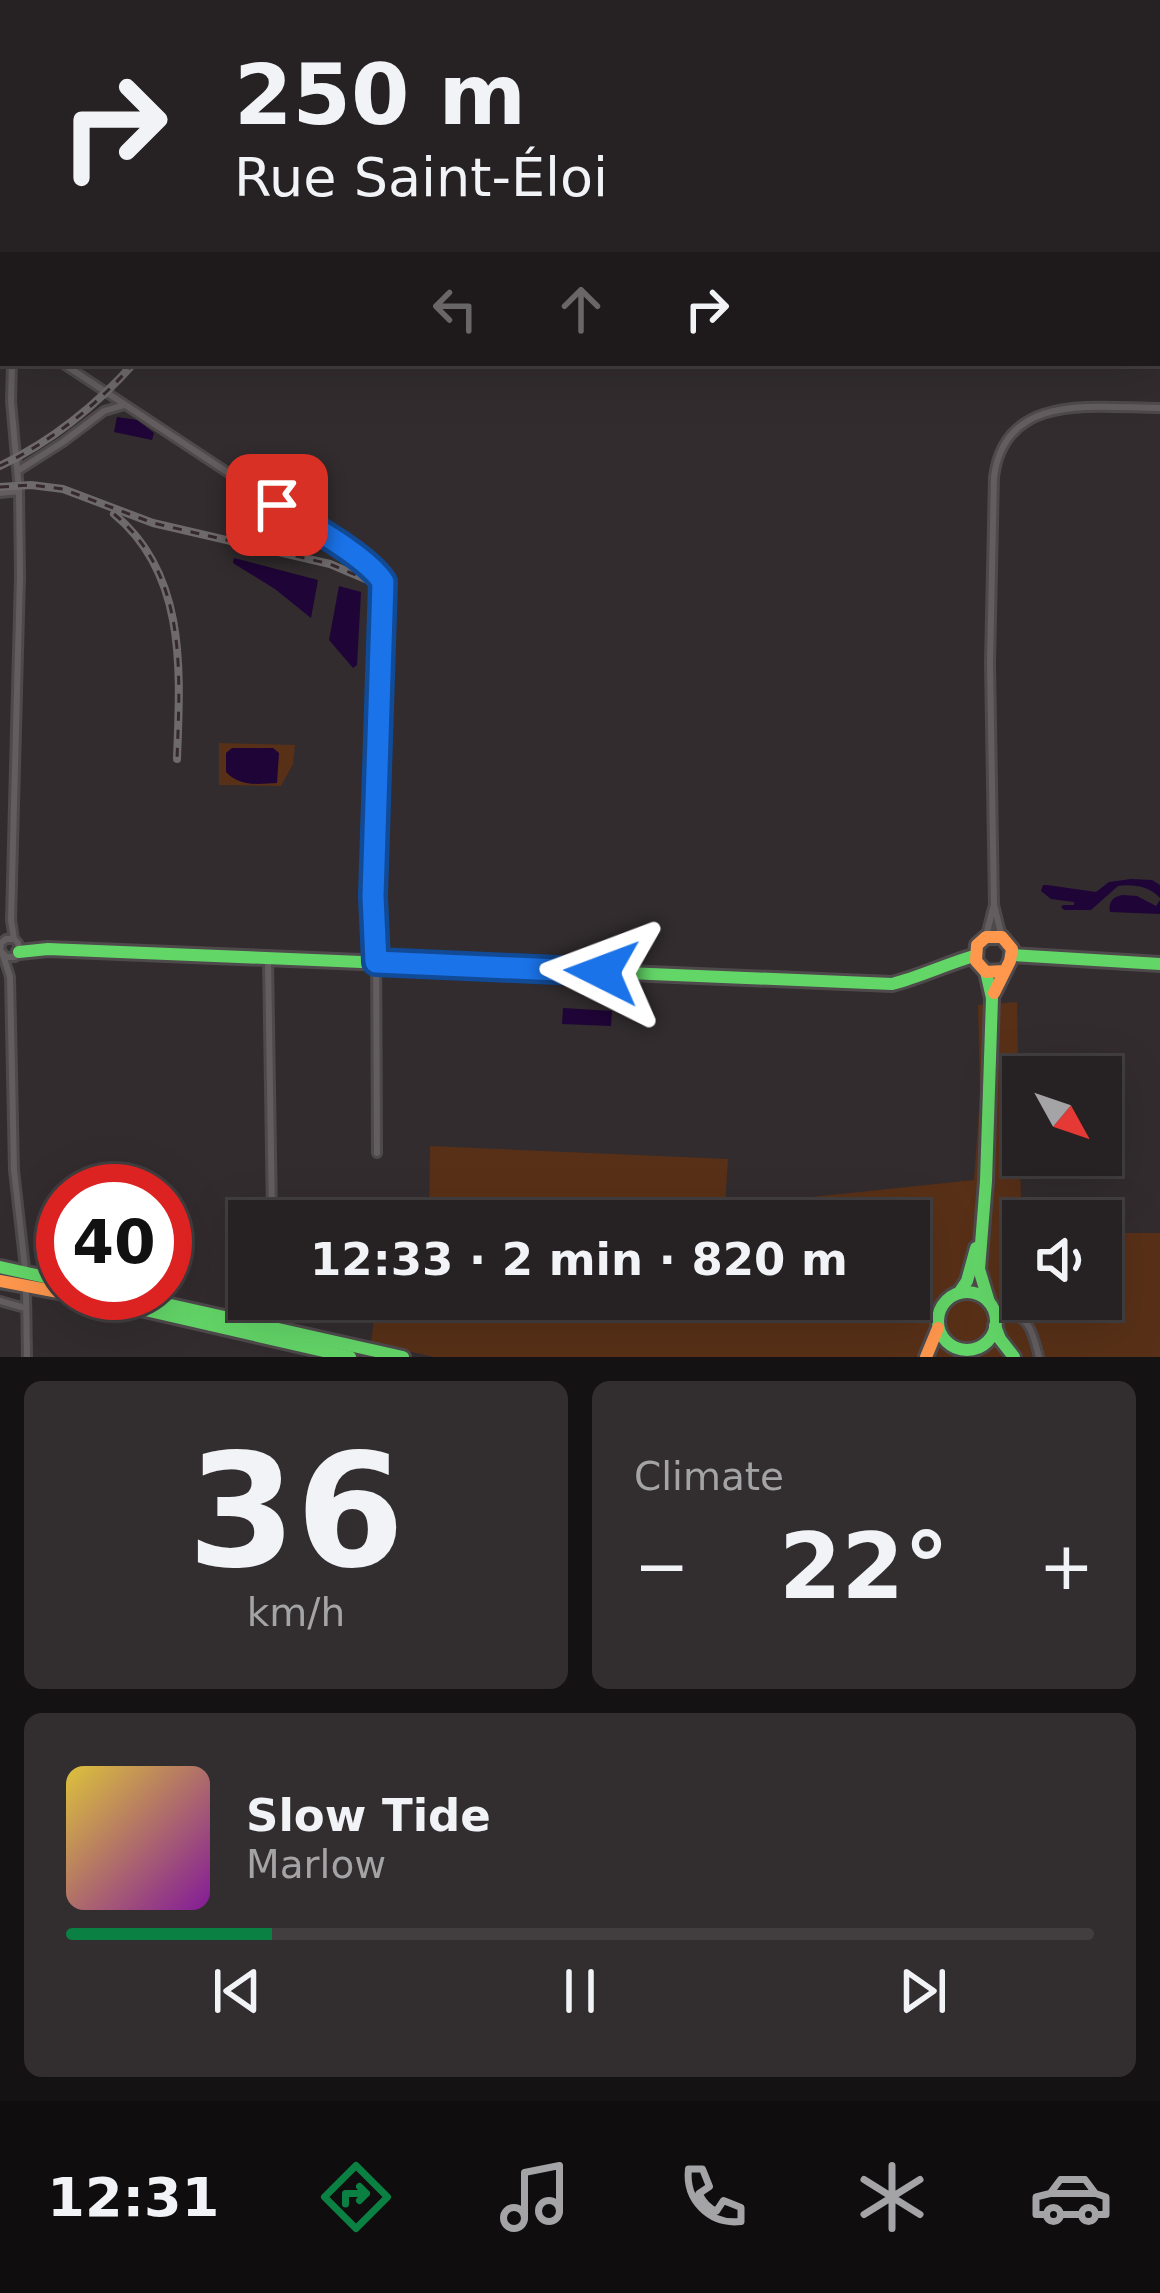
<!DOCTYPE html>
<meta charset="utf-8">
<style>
body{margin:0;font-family:"DejaVu Sans",sans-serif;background:#322e2f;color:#f1f3f6;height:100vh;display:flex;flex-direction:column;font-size:45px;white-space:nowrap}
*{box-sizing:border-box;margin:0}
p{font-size:39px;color:#a4a3a5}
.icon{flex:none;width:66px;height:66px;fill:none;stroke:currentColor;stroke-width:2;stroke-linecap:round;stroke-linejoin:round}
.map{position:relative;height:1357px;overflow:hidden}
.sheet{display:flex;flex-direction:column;gap:24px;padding:24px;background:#151213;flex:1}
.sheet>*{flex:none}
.banner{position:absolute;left:0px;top:0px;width:1161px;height:366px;box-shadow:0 12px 48px #0002,0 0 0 3px #423e40;background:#262122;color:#f1f3f6;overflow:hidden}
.needle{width:78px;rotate:130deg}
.fabs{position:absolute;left:1002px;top:1056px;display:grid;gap:24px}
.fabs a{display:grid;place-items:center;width:120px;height:120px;border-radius:0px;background:#262122;box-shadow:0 12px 48px #0002,0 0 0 3px #423e40;font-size:60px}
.speed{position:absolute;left:36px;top:1164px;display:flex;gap:24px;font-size:60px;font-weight:700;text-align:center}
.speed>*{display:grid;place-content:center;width:156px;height:156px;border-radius:50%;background:#262122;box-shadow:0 12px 48px #0002,0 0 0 3px #423e40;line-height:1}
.speed .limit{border:18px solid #d22;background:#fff;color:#111}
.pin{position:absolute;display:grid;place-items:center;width:102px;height:102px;color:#fff;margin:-51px;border-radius:24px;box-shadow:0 6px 18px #0006}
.me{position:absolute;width:132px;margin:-66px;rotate:273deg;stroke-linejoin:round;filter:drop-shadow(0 0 9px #0008)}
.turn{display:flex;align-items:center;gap:42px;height:252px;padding:0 36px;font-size:54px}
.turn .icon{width:156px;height:156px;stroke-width:2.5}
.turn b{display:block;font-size:84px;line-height:102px}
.lanes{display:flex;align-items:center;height:114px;padding:0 36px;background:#0003;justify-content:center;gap:60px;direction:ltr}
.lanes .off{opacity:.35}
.big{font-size:90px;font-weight:800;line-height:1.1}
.sheet .card{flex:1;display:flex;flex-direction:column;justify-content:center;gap:18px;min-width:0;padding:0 42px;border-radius:18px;background:#322e2f}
.sheet .dial{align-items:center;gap:0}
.dial b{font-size:156px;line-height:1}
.song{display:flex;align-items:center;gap:36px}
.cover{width:144px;height:144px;border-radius:18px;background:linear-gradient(135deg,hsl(50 70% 55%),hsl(290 70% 35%))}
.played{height:12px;border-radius:6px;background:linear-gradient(90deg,#0b8043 20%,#423e40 20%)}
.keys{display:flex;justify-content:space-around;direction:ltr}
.heat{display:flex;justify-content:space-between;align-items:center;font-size:66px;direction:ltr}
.sheet .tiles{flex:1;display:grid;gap:24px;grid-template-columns:1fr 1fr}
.card:last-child{grid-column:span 2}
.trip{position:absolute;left:228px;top:1200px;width:702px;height:120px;border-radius:0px;background:#262122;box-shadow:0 12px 48px #0002,0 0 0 3px #423e40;font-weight:800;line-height:120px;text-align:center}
.dock{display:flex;height:192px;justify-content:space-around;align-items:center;background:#0f0d0e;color:#a4a3a5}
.dock .icon{width:84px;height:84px}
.dock .on{color:#0b8043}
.dock b{font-size:54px;color:#f1f3f6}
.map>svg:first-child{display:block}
.green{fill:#583017}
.water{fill:#1f0437}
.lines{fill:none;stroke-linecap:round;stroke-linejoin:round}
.street-casing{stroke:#4e494b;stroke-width:12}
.fast-casing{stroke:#4e494b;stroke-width:18}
.slow-casing{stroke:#4e494b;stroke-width:18}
.jam-casing{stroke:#4e494b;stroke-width:18}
.street{stroke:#635d5f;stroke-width:6}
.fast{stroke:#63d668;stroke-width:12}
.slow{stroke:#ff974d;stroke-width:12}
.jam{stroke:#b3261e;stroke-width:12}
.rail-casing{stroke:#6e696a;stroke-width:8}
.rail{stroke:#35292d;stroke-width:3;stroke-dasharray:9;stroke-linecap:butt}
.route-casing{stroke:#114b97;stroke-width:30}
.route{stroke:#1a73e8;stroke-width:21}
</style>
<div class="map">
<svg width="1160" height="1357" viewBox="0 0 1160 1357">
<rect width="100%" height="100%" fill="#322c2e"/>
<g class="green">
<polygon points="219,743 295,745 293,764 281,786 219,785"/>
<polygon points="1017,1002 1023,1299 1101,1299 1101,1233 1160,1233 1160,1357 434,1357 371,1343 375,1310 427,1323 428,1299 909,1299 909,1221 429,1221 430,1146 728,1159 725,1206 974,1180 980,1095 978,1005"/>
</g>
<g class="water">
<polygon points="117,417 137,420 154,433 152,440 114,432"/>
<polygon points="234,558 318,580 311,618 275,589 233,563"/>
<polygon points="339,586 361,592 357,665 353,668 329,640"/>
<path d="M232 748H273L279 753 277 783C258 784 240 787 226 772V753Z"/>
<path d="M1131 879 1152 880 1160 885V898C1149 886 1133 884 1118 886L1091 910H1064L1061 907 1063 905H1074V902L1051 899 1041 891 1043 885H1047L1096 892 1109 882Z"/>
<path d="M1122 895 1137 896 1156 906 1160 900V914L1110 912C1108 902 1113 897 1122 895Z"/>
<polygon points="563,1008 612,1011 611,1026 562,1024"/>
</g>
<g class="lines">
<defs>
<g id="street">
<polyline points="394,0 394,3"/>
<polyline points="452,0 452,3"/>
<polyline points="582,0 582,3"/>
<polyline points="381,3 389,0"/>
<polyline points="469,3 478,0"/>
<polyline points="0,52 3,53"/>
<polyline points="1158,112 1160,113"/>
<polyline points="0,251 3,260"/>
<polyline points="12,363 11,401 19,491 20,576 11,920 14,939"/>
<polyline points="62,363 333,542 377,573 383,582 373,896 376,932 377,1153"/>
<polyline points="19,470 63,442 104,411 124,405"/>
<polyline points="0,493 19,491"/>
<polyline points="986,936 993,908"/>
<path d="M1002 937 994 905 990 663 994 477C1005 391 1096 408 1160 408"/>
<polyline points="0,944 6,939 14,939 18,943 19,952 15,957 6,957 0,950 1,943"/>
<polyline points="3,955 10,977 14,1170 25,1268"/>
<polyline points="268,958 272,1217"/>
<polyline points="26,1291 27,1357"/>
<polyline points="0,1301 25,1308"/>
<path d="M995 1318 1005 1312C1031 1316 1033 1335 1039 1357"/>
</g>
<g id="fast">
<path d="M19 952 48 949 892 984C920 977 946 964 974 956"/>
<polyline points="1013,955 1160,964"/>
<polyline points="986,972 992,998 986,1181 979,1269 989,1302"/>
<polyline points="0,1267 63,1281"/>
<circle cx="967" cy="1321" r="29"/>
<polyline points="71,1293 350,1357"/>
<polyline points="117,1293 403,1357"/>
<polyline points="959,1293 967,1281 976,1248"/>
<polyline points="995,1326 1000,1339 1014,1357"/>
</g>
<g id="slow">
<polyline points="1158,20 1160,19"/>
<polyline points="994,993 1010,961 1012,949 1002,937 986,937 977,945 976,961 986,972 1003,971"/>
<polyline points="0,1281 74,1295"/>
<polyline points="926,1357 938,1328"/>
</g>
<polyline id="jam" points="0,290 3,289"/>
</defs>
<use href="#street" class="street-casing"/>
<use href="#fast" class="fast-casing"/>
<use href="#slow" class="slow-casing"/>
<use href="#jam" class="jam-casing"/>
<use href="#street" class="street"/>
<use href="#fast" class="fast"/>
<use href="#slow" class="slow"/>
<use href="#jam" class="jam"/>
<defs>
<g id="rail">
<polyline points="1053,0 1057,3"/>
<polyline points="1158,91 1160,93"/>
<path d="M0 466C52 441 96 406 134 363"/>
<polyline points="0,487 31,485 63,489 153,523 330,564 389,589"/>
<path d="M114 514C188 575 180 674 177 759"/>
</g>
</defs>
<use href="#rail" class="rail-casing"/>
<use href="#rail" class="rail"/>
</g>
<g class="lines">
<defs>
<path id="route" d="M277 505C305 523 367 556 383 582L373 896 376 962 602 972"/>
</defs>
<use href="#route" class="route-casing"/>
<use href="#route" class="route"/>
</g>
</svg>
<div class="fabs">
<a><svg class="needle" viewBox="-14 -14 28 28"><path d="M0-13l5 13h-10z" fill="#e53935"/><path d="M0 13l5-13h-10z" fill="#a4a3a5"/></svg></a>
<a><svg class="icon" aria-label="sound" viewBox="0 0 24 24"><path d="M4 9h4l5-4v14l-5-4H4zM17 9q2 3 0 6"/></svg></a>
</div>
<div class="speed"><div class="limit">40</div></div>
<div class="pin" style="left:277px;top:505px;background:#d93025"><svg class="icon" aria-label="arrive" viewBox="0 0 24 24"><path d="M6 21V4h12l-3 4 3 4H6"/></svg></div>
<svg class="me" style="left:602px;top:972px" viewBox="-20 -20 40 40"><path d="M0-17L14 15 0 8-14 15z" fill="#1a73e8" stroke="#fff" stroke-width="4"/></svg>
<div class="trip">12:33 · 2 min · 820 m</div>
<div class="banner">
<div class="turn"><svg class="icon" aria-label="right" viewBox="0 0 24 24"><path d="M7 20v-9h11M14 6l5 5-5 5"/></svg><div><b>250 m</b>Rue Saint-Éloi</div></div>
<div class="lanes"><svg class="icon off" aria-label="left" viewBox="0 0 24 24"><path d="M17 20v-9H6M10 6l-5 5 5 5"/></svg><svg class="icon off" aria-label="ahead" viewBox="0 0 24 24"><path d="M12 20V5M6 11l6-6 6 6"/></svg><svg class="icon" aria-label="right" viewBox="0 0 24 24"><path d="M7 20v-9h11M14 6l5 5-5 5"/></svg></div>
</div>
</div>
<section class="sheet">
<div class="tiles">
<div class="card dial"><b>36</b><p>km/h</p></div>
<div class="card"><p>Climate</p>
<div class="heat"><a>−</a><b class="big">22°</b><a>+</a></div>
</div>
<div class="card">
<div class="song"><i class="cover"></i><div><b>Slow Tide</b><p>Marlow</p></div></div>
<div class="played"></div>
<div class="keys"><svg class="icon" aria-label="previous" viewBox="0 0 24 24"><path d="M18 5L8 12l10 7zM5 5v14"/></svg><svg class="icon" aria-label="pause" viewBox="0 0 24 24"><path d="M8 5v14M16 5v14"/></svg><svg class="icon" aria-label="next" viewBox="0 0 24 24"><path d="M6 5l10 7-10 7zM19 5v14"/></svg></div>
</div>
</div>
</section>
<nav class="dock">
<b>12:31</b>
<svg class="icon on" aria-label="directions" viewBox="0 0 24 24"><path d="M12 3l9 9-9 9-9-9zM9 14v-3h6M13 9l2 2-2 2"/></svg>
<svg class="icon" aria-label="music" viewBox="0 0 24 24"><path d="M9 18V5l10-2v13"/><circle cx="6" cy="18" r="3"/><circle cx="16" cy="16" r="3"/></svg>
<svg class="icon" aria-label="phone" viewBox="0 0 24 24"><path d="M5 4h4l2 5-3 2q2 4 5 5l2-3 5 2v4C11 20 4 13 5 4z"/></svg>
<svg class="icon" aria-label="climate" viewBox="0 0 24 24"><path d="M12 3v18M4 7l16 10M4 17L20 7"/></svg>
<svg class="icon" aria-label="car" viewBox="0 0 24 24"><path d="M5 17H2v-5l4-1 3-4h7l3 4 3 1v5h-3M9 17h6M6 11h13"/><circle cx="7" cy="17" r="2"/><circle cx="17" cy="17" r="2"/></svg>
</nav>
